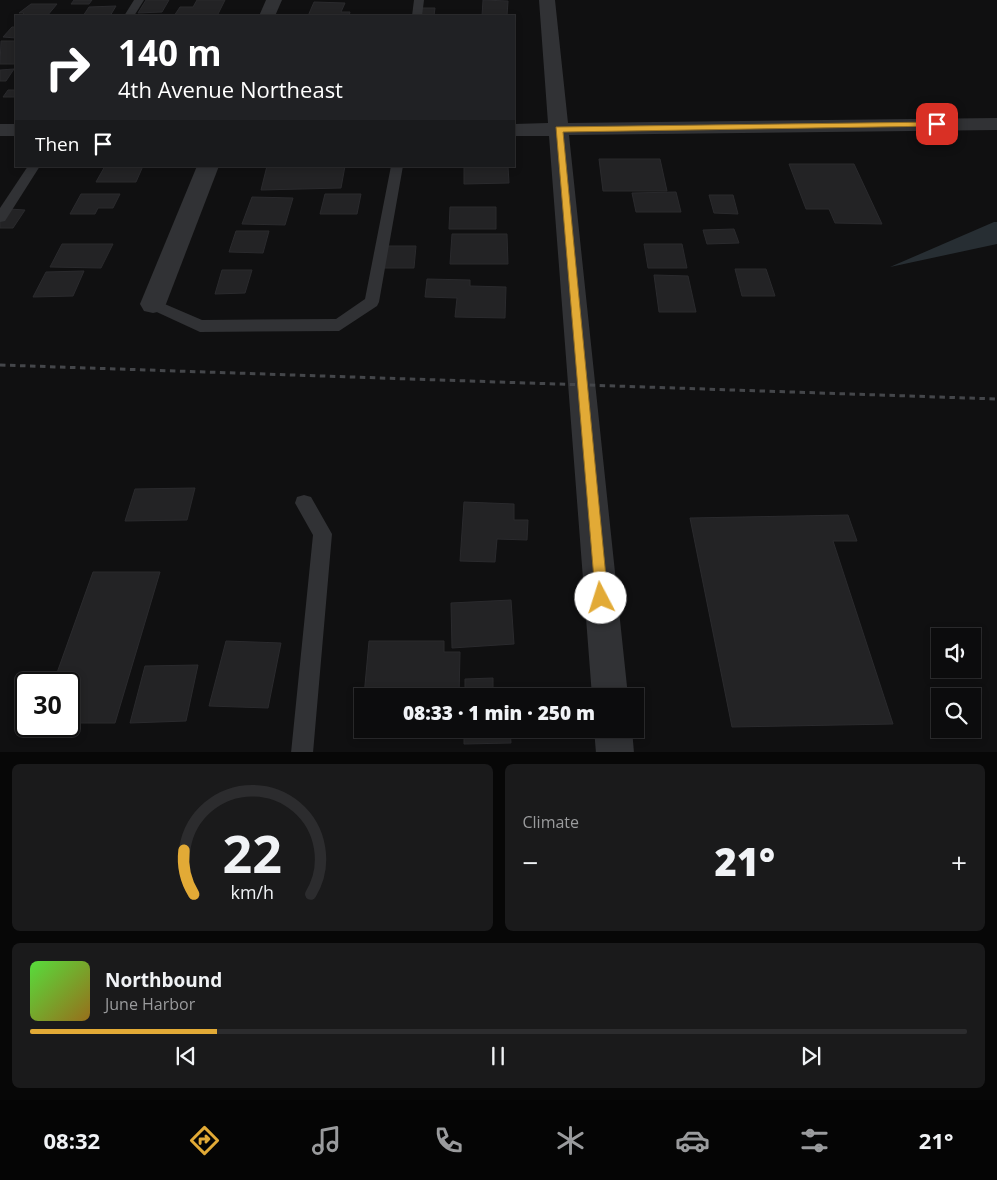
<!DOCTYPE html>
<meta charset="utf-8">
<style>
body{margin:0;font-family:"Open Sans",sans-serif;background:#1a1a1b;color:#f1f3f6;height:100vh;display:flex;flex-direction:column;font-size:19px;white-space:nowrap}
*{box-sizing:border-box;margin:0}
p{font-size:16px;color:#9a9b9d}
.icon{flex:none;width:28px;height:28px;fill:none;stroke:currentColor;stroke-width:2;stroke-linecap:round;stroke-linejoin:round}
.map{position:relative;height:752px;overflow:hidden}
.sheet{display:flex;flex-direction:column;gap:12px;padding:12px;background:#070707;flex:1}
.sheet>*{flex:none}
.top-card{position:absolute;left:15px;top:15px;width:500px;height:152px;border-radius:0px;box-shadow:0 2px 8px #0003,0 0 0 1px #2c2c2e;background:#202124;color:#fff;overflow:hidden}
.fabs{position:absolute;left:931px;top:628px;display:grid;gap:10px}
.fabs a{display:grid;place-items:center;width:50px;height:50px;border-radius:0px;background:#0c0c0d;box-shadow:0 2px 8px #0003,0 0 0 1px #2c2c2e;font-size:25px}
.speed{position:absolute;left:15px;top:672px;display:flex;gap:10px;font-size:25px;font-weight:700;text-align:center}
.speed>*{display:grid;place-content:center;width:65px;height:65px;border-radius:50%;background:#0c0c0d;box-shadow:0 2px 8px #0003,0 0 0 1px #2c2c2e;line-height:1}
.speed .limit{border:2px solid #111;border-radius:8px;background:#fff;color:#111}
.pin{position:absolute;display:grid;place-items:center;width:42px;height:42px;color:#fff;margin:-21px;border-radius:10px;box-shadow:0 2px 8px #0006}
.me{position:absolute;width:55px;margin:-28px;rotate:355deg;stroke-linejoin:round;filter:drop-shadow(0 0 4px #0008)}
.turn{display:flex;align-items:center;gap:18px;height:105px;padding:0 20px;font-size:22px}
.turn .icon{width:65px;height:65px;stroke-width:2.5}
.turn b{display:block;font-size:35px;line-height:42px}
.then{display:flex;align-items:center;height:48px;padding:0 20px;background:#0003;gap:10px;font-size:19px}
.big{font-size:38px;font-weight:800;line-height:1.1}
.sheet .widget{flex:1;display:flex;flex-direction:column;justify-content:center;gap:8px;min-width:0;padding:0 18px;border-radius:8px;background:#1a1a1b}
.sheet .dial{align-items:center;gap:0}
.dial svg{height:130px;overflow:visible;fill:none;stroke:#2c2c2e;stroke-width:7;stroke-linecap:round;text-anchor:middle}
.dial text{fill:#f1f3f6;stroke:none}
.song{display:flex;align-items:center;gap:15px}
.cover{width:60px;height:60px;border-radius:8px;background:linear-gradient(135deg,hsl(110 70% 55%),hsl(40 70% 35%))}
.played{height:5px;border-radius:2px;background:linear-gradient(90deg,#e2aa36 20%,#2c2c2e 20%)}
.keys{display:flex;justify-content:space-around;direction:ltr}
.heat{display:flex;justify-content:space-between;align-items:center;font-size:28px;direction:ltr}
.sheet .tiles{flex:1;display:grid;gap:12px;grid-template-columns:1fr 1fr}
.widget:last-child{grid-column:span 2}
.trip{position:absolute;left:354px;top:688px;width:290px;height:50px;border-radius:0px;background:#0c0c0d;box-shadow:0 2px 8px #0003,0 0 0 1px #2c2c2e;font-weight:800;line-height:50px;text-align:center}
.tab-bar{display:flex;height:80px;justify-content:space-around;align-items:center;background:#050505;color:#9a9b9d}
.tab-bar .icon{width:35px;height:35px}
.tab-bar .active{color:#e2aa36}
.tab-bar b{font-size:22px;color:#f1f3f6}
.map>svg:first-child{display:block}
.water{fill:#272e33}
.building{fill:#232325;stroke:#2a2a2d}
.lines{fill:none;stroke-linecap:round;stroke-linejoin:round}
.service{fill:#313235;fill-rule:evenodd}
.minor{fill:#313235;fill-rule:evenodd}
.rail{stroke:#44464a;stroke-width:3;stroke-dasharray:5.5 4.5;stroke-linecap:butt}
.route{fill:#e2aa36;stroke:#936e23}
</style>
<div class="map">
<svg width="997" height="753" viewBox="0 0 997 753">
<rect width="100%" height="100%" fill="#101011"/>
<polygon class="water" points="994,222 997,222 997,244 890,267"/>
<g class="building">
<polygon points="74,0 92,0 89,4 71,4"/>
<polygon points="146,0 169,0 162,12 138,13"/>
<polygon points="197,0 225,0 217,16 174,16 180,7 193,7"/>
<polygon points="483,0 508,1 507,16 482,16"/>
<polygon points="314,2 345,3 341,12 350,12 349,16 308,16"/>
<polygon points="31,4 57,4 47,16 21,16 24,13 19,13"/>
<polygon points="116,6 110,16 83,16 89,7"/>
<polygon points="420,8 435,8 434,16 419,16"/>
<polygon points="12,27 16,27 16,38 3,37"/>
<polygon points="1,41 16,41 16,64 0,64"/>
<polygon points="14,69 6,81 0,81 0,70"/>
<polygon points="8,90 16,90 16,97 3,97"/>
<polygon points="599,159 660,159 667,191 603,191"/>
<polygon points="789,164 854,164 882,224 835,223 829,209 806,209"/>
<polygon points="105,166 143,166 136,182 96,182"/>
<polygon points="267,166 345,166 341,188 261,190"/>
<polygon points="464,166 508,166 509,183 464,184"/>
<polygon points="676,192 681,212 636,212 632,193"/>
<polygon points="81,194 120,194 113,208 98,208 95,214 70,214"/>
<polygon points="325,194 361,194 357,214 320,214"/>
<polygon points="709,195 733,195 738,214 714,213"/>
<polygon points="252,197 293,198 285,225 242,224"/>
<polygon points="450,207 496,207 496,229 449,229"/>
<polygon points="9,209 25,210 13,228 0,228 0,222"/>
<polygon points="734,229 739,243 707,244 703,230"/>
<polygon points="236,231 269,231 263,253 229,252"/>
<polygon points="452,234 507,234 508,264 450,264"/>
<polygon points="62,244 113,244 101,268 50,267"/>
<polygon points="644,244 682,244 687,268 648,268"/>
<polygon points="385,246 416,246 414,268 382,268"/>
<polygon points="735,269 766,269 775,296 742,296"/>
<polygon points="222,270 252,270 245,293 215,294"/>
<polygon points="84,271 73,296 33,297 46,272"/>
<polygon points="654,275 688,276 696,312 659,312"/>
<polygon points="427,279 470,280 470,286 506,287 505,318 455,317 457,298 425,297"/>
<polygon points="195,488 187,520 125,521 135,489"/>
<polygon points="464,502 514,504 514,520 528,520 527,540 497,539 495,562 460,561"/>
<polygon points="848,515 857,541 833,541 893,724 732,727 690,518"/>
<polygon points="93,572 160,572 115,723 69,723 69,684 53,684"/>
<polygon points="511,600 514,644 452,648 451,603"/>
<polygon points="226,641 281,643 268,708 209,706"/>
<polygon points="369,641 444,641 444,652 460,652 459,696 364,696"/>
<polygon points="198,665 186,721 130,723 145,666"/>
<polygon points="493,678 493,695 509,694 509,696 465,696 465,679"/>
<polygon points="464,729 510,729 511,743 464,744"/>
</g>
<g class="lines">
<g class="service">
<polygon points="134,0 144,0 134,16 124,16"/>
<polygon points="414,0 424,0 422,16 412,16"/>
<polygon points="28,166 40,166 5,221 0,222 0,208"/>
<polygon points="391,166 403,166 379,302 377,306 339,331 200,332 148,308 146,304 148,300 153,299 202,320 336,319 365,299"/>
<polygon points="304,495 311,497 332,534 313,753 291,753 313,535 295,503 297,497"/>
</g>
<g class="minor">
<polygon points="266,0 282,0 275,16 259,16"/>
<polygon points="539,0 555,0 568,123 997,118 997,130 569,135 628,696 592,696 549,136 514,136 514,124 548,123"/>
<rect x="0" y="124" width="16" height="12"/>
<polygon points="197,166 219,166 166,304 162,311 153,313 144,311 140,304"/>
<polygon points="594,729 632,729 634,753 596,753"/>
</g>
<polyline class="rail" points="0,365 997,399"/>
</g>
<polygon class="route" points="937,122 940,123 940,126 563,132 608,598 606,603 601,605 596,603 556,127"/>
</svg>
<div class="fabs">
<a><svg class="icon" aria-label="sound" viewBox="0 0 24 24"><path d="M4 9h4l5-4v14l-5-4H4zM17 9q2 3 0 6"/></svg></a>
<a><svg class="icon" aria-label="search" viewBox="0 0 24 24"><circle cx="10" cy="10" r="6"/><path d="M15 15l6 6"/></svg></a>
</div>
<div class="speed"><div class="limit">30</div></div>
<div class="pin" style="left:937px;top:124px;background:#d93025"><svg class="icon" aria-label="arrive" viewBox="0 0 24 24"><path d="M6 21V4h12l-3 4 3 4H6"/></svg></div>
<svg class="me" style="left:601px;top:598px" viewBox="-20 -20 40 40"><circle r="19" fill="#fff"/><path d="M0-13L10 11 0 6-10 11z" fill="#e2aa36"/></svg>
<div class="trip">08:33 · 1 min · 250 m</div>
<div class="top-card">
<div class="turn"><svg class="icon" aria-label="right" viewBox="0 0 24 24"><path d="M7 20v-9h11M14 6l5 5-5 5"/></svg><div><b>140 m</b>4th Avenue Northeast</div></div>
<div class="then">Then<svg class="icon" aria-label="arrive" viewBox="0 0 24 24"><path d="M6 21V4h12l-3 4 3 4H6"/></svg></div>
</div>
</div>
<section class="sheet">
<div class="tiles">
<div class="widget dial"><svg viewBox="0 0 100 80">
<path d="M14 69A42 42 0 1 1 86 69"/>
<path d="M14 69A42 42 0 0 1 8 42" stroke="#e2aa36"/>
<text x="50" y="56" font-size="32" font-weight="700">22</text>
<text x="50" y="72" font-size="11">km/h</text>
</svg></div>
<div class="widget"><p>Climate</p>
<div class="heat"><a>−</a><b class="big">21°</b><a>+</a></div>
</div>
<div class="widget">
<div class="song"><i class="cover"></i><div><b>Northbound</b><p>June Harbor</p></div></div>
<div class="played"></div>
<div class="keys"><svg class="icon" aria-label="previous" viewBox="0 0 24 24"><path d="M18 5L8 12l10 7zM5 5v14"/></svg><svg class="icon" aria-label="pause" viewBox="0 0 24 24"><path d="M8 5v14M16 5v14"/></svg><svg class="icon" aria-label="next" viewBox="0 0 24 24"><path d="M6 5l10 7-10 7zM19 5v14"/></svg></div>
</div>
</div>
</section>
<nav class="tab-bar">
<b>08:32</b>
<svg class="icon active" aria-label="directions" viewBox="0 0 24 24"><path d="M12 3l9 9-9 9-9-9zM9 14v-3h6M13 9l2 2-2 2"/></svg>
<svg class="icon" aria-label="music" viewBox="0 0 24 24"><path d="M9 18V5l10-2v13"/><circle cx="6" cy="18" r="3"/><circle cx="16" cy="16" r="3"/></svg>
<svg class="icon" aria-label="phone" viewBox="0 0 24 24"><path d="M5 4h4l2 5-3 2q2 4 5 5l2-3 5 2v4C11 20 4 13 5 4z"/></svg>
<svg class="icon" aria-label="climate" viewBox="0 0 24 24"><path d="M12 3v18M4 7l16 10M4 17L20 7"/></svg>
<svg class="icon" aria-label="car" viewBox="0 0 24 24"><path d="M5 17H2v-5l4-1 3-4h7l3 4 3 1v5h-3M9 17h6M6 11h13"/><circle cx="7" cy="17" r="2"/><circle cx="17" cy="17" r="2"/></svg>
<svg class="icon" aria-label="filters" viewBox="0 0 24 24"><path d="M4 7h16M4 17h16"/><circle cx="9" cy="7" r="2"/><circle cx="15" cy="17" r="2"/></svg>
<b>21°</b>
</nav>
